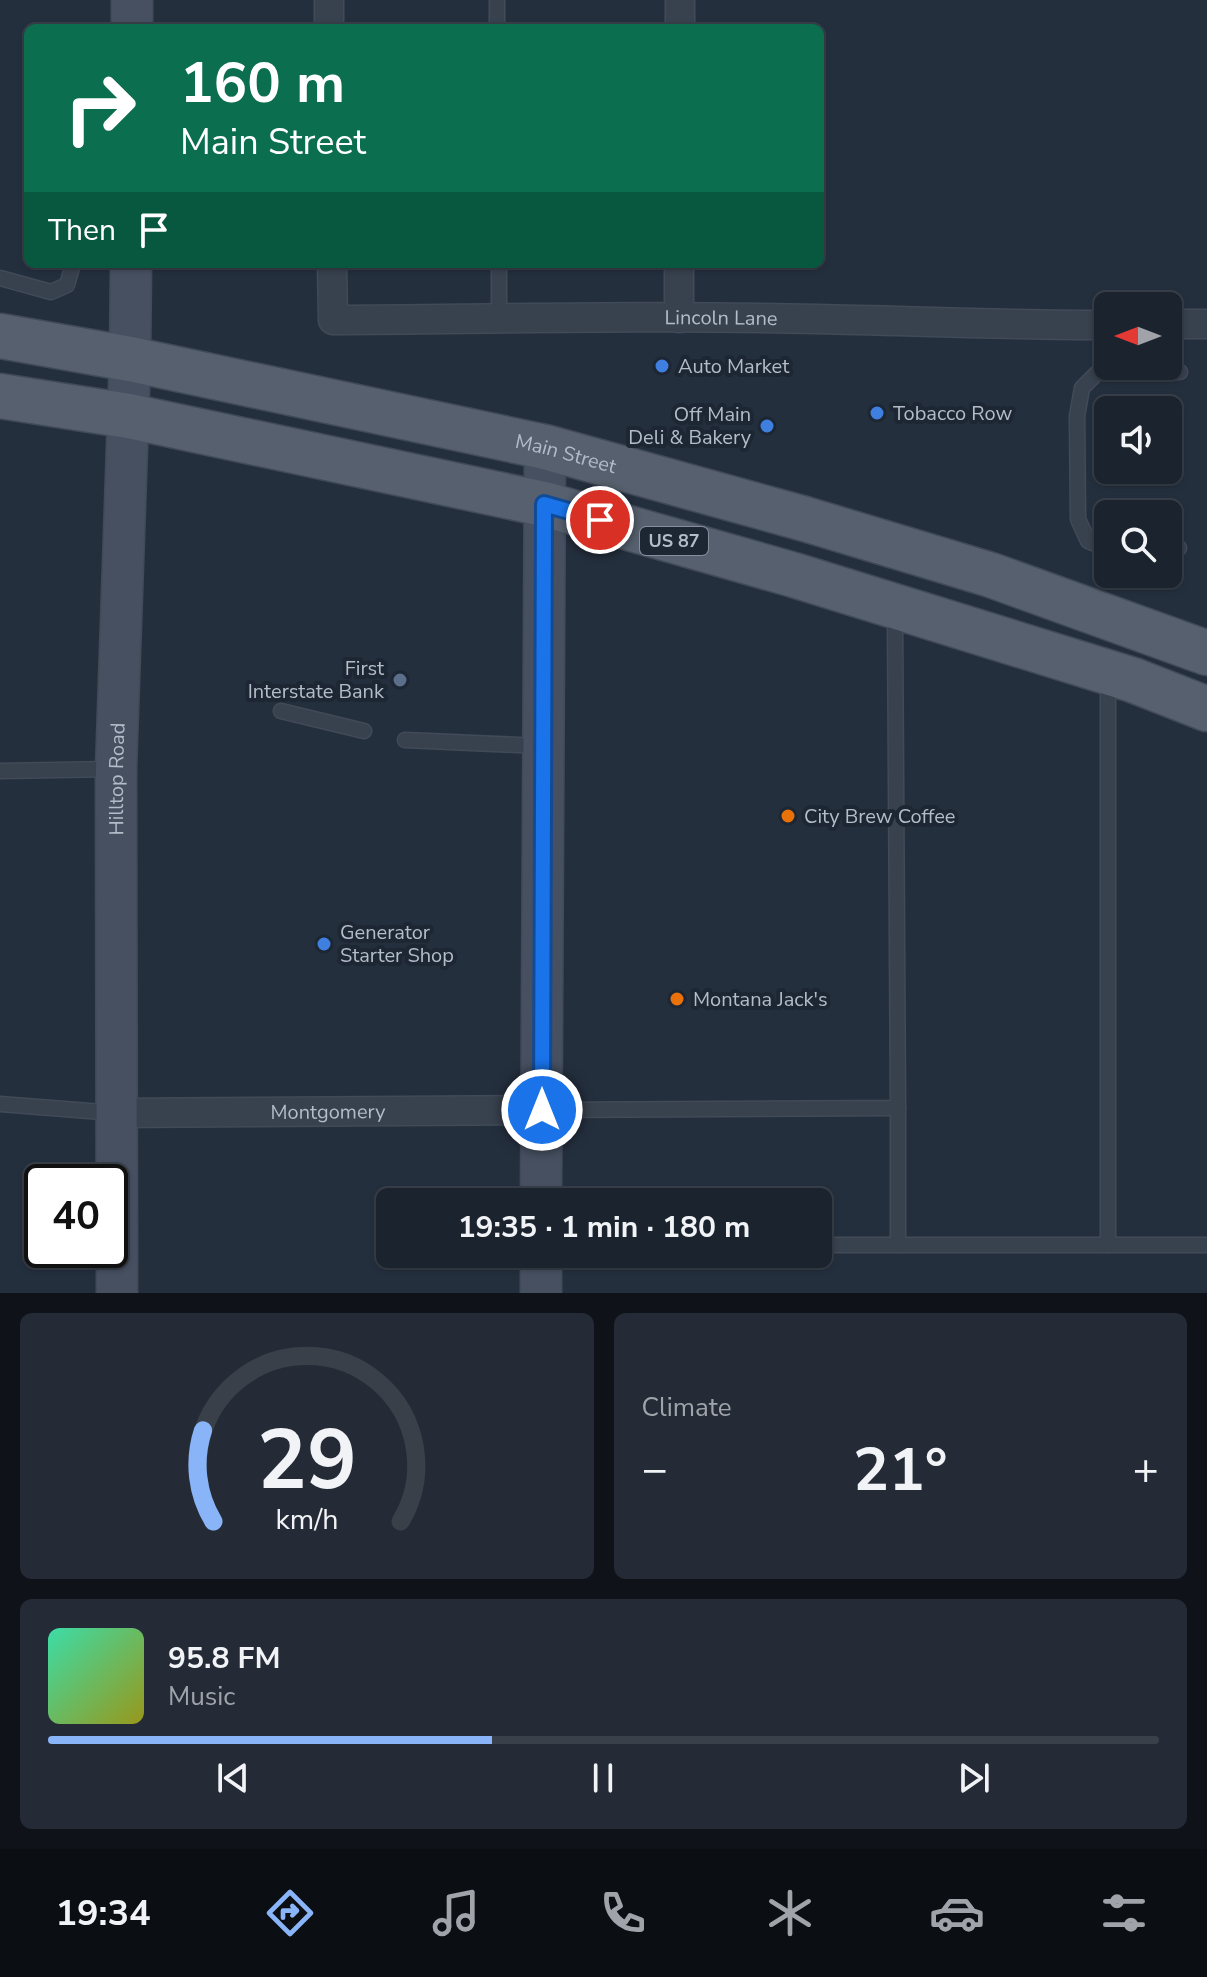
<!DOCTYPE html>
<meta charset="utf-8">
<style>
body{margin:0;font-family:"Nunito Sans",sans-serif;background:#242b36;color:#f1f3f6;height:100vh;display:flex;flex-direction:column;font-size:30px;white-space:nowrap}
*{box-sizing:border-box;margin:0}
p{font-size:26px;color:#a0a4aa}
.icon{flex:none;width:44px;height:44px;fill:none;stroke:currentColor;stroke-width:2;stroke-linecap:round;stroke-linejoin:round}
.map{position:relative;height:1293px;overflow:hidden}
.drawer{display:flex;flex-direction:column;gap:20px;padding:20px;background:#0f1319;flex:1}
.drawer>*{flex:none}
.banner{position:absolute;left:24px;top:24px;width:800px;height:244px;border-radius:12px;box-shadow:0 2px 6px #0004,0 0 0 2px #39404a;background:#0b6e4f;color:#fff;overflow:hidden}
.needle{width:52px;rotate:270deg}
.buttons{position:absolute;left:1094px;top:292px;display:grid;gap:16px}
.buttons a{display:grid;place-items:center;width:88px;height:88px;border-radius:12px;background:#1b232e;box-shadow:0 2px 6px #0004,0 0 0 2px #39404a;font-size:40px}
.speed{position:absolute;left:24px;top:1164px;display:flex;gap:16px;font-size:40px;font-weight:700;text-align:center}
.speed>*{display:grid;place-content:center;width:104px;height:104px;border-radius:50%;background:#1b232e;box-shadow:0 2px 6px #0004,0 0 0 2px #39404a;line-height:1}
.speed .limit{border:4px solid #111;border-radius:12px;background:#fff;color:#111}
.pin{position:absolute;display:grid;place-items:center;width:68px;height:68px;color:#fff;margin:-34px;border:4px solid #fff;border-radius:50%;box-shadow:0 2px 8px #0007}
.me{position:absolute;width:88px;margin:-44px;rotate:0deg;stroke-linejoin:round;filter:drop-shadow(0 0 6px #0008)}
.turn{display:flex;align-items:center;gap:28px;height:168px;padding:0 24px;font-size:36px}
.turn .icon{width:104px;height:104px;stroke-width:2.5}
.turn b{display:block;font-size:56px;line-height:68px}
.then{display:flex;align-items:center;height:76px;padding:0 24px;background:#0003;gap:16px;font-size:30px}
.big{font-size:60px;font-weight:700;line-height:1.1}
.drawer .widget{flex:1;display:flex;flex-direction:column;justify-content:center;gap:12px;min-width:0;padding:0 28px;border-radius:12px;background:#242b36}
.drawer .dial{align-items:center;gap:0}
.dial svg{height:208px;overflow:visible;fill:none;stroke:#39404a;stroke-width:7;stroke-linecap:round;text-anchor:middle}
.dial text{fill:#f1f3f6;stroke:none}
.song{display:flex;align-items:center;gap:24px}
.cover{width:96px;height:96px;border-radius:12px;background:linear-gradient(135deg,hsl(160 70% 55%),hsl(60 70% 35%))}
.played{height:8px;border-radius:4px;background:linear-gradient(90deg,#8ab4f8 40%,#39404a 40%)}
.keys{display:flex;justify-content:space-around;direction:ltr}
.heat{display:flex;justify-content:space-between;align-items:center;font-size:44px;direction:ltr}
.drawer .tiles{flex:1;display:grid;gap:20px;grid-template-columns:1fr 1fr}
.widget:last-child{grid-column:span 2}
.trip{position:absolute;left:376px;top:1188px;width:456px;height:80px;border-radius:12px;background:#1b232e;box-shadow:0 2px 6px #0004,0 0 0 2px #39404a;font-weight:700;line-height:80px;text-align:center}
.tabs{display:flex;height:128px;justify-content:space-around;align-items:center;background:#0b0e12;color:#a0a4aa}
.tabs .icon{width:56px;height:56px}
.tabs .on{color:#8ab4f8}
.tabs b{font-size:36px;color:#f1f3f6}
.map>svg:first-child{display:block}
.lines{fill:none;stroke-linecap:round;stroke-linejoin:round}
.lane-casing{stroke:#414a57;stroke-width:17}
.street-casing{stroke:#414a57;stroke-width:31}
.secondary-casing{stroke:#414a57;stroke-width:43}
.primary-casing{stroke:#414a57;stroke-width:47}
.lane{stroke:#38414e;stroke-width:14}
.street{stroke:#38414e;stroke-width:28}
.secondary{stroke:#465061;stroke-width:40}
.primary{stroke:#56606e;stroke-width:44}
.route-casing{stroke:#114b97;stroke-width:20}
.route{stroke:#1a73e8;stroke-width:14}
.shop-dot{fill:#3f7fe0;stroke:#1d2633;stroke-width:3}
.service-dot{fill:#5c6f8a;stroke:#1d2633;stroke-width:3}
.food-dot{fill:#e8710a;stroke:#1d2633;stroke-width:3}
.labels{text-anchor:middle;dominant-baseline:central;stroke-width:8;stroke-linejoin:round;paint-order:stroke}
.shield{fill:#1d2633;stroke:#878f9c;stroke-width:2}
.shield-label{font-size:18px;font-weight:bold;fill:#b4bcc9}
.street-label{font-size:20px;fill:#b4bcc9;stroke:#1d2633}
.poi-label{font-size:20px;fill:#b4bcc9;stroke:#1d2633;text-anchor:start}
</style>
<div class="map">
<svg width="1207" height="1293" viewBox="0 0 1207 1293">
<rect width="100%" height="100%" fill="#242f3e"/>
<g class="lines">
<defs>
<g id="lane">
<polyline points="497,0 497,28"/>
<polyline points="499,264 499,319"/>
<polyline points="0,278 51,292 67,285 73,264"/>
<polyline points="1108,547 1103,547 1088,541 1078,519 1077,416 1082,388 1098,372 1180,372"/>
<polyline points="1168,548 1179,548"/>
<polyline points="281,711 364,731"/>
<polyline points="405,740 541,746"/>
<polyline points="0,771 112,769"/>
<polyline points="0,1104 115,1113"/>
<polyline points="898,1108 898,1245 1108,1245 1108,676"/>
<polyline points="542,1110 898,1108 895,613"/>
<polyline points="818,1245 898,1245"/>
<polyline points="1108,1245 1207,1245"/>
</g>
<g id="street">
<polyline points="329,0 329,28"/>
<polyline points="680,28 680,0"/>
<path id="s1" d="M332 264 333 320C494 319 656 315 817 319 914 321 1011 325 1108 325"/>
<polyline points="679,318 679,264"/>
<polyline points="1168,324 1207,324"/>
<path id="s2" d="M116 1113 542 1110"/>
</g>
<g id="secondary">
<polyline points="132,28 132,0"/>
<polyline points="541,1202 545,447"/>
<path id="s3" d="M117 1293 116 769 130 359 131 264"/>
<polyline points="541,1293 541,1254"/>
</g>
<g id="primary">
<path id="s4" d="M0 336 130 359 545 447 805 519 991 575 1207 653"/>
<polyline points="0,396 129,416 544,504 794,575 1133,680 1207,709"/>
</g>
</defs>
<use href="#lane" class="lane-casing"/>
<use href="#street" class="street-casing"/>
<use href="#secondary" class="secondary-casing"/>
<use href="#primary" class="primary-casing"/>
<use href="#lane" class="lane"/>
<use href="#street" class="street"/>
<use href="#secondary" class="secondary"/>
<use href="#primary" class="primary"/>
</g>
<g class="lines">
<defs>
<polyline id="route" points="542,1110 544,504 600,520"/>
</defs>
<use href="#route" class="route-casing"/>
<use href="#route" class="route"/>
</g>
<g class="shop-dot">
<circle cx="662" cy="366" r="8"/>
<circle cx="877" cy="413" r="8"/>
<circle cx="767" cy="426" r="8"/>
<circle cx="324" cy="944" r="8"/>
</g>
<circle class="service-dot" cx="400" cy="680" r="8"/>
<g class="food-dot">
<circle cx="788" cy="816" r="8"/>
<circle cx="677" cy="999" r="8"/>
</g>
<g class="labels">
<rect class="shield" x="640" y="527" width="68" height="28" rx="6"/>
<g class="shield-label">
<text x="674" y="541">US 87</text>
</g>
<g class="street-label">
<text stroke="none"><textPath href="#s1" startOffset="444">Lincoln Lane</textPath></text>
<text stroke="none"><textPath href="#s4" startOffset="578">Main Street</textPath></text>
<text stroke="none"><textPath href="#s3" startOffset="514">Hilltop Road</textPath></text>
<text stroke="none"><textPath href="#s2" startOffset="212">Montgomery</textPath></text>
</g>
<g class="poi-label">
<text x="678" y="366">Auto Market</text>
<text x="893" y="413">Tobacco Row</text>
<text x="751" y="414" text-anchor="end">Off Main<tspan x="751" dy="23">Deli &amp; Bakery</tspan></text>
<text x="384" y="668" text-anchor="end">First<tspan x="384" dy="23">Interstate Bank</tspan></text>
<text x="804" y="816">City Brew Coffee</text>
<text x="340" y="932">Generator<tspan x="340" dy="23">Starter Shop</tspan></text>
<text x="693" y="999">Montana Jack's</text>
</g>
</g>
</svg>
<div class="buttons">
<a><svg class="needle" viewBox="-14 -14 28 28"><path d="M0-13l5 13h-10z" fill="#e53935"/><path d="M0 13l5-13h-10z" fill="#a0a4aa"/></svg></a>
<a><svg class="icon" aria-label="sound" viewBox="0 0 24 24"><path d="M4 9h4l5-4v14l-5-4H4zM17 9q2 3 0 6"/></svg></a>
<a><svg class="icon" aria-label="search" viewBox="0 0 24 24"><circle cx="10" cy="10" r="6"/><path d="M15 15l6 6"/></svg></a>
</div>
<div class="speed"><div class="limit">40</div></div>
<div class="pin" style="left:600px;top:520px;background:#d93025"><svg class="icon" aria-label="arrive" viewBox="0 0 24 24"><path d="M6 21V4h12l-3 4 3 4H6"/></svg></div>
<svg class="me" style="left:542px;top:1110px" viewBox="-20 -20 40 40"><circle r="17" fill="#1a73e8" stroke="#fff" stroke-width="3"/><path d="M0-11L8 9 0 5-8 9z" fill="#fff"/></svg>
<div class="trip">19:35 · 1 min · 180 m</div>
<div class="banner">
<div class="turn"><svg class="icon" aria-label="right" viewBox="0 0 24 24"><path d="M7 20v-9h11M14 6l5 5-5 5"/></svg><div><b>160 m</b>Main Street</div></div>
<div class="then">Then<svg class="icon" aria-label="arrive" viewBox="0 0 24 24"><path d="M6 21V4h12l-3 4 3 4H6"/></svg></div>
</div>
</div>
<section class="drawer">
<div class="tiles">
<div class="widget dial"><svg viewBox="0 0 100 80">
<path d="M14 69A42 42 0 1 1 86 69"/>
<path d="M14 69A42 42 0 0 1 10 34" stroke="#8ab4f8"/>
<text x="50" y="56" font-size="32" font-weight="700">29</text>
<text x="50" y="72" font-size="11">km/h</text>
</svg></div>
<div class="widget"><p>Climate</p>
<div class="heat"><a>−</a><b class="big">21°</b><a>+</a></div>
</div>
<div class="widget">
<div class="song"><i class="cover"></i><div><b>95.8 FM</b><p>Music</p></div></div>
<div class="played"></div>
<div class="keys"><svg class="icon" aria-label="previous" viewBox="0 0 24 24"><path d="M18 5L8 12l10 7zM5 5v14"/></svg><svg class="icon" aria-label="pause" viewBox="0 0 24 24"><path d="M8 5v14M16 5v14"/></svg><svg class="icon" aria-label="next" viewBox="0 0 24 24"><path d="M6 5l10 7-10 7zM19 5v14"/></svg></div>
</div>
</div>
</section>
<nav class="tabs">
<b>19:34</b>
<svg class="icon on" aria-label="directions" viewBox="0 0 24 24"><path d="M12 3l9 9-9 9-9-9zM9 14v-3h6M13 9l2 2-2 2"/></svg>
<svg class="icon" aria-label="music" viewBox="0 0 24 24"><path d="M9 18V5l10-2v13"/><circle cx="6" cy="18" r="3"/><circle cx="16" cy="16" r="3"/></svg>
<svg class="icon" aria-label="phone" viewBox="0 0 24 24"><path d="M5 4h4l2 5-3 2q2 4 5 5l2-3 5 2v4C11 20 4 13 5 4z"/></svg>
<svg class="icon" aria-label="climate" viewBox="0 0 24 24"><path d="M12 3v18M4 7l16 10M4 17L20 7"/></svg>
<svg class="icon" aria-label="car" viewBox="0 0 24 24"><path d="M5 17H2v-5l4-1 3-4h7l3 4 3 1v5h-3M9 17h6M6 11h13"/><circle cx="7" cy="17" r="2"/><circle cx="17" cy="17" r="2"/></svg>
<svg class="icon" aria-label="filters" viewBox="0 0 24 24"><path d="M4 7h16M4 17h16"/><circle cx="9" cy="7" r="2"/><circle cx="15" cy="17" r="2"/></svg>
</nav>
